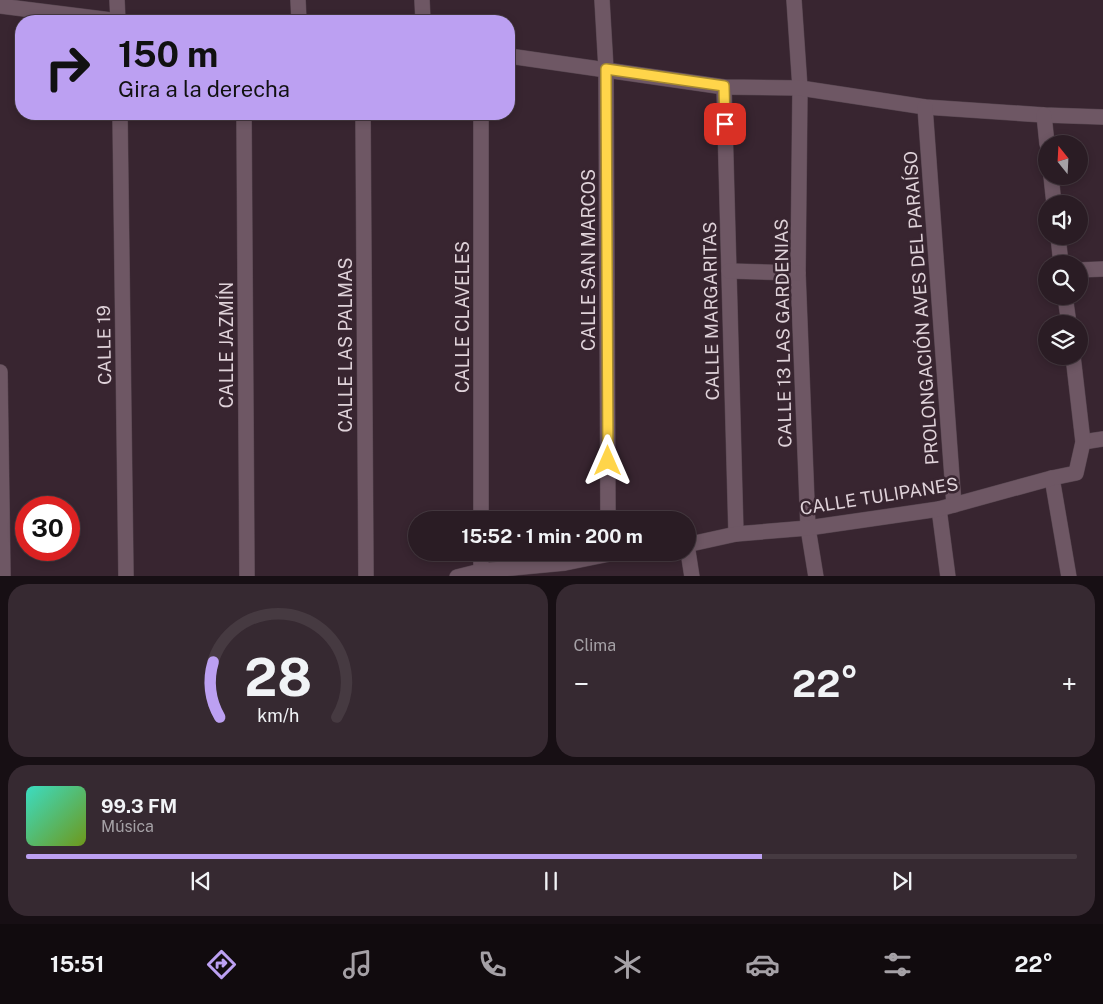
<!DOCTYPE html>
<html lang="es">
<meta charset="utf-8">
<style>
body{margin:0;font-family:"Public Sans",sans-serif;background:#362931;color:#f1f3f6;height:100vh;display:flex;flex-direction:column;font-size:19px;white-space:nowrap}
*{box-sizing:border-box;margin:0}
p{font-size:16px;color:#a5a1a6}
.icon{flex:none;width:28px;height:28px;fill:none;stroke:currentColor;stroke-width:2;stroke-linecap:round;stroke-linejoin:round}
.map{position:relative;height:576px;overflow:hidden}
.sheet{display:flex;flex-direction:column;gap:8px;padding:8px;background:#170f14;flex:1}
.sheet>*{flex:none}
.guide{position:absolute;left:15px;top:15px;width:500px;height:105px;border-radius:20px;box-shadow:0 2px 8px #0003,0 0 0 1px #463a41;background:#bca0f2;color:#111;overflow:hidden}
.needle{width:32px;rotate:342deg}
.buttons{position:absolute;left:1038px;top:135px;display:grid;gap:10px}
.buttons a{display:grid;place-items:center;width:50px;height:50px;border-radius:50%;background:#2a1c24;box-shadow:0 2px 8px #0003,0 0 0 1px #463a41;font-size:25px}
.speed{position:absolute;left:15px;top:496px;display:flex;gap:10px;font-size:25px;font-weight:700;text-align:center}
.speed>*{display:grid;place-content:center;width:65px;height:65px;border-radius:50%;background:#2a1c24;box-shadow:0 2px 8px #0003,0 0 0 1px #463a41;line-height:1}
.speed .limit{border:8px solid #d22;background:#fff;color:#111}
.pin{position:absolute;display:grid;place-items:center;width:42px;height:42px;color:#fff;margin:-21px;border-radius:10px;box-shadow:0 2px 8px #0006}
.me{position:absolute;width:55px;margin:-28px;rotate:0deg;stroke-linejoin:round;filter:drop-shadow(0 0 4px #0008)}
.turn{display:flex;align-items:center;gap:18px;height:105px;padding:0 20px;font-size:22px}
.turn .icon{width:65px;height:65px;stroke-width:2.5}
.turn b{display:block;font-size:35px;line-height:42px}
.big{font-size:38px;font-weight:700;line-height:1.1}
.sheet .tile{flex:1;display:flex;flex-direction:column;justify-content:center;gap:8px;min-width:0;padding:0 18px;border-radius:20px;background:#362931}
.sheet .dial{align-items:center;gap:0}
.dial svg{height:130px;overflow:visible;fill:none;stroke:#463a41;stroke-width:7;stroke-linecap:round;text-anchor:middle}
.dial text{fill:#f1f3f6;stroke:none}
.song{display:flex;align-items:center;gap:15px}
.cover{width:60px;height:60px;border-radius:8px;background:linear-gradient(135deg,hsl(170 70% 55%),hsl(80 70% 35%))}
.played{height:5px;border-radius:2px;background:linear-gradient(90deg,#bca0f2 70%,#463a41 70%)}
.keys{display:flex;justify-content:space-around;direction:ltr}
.heat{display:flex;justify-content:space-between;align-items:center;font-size:28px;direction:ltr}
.sheet .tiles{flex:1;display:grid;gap:8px;grid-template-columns:1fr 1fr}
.tile:last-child{grid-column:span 2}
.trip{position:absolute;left:408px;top:511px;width:288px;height:50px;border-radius:25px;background:#2a1c24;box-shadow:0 2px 8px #0003,0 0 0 1px #463a41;font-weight:700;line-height:50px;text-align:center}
.tabs{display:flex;height:80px;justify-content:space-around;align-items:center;background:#110b0e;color:#a5a1a6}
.tabs .icon{width:35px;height:35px}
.tabs .active{color:#bca0f2}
.tabs b{font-size:22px;color:#f1f3f6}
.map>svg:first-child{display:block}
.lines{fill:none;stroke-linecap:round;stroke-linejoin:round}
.street-casing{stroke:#55444e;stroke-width:16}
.street{stroke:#6e5764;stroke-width:15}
.route-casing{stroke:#a68a30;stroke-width:12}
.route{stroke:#ffd54a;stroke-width:9}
.labels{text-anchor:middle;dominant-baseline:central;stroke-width:5;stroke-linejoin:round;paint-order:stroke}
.street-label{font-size:18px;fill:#dfd2d9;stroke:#382530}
</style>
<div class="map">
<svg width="1103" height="577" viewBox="0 0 1103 577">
<rect width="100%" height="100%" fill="#382530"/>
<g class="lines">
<defs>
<g id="street">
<polyline points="117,0 118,21"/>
<polyline points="298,0 299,21"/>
<polyline points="422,0 423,21"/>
<polyline points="602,0 606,69 608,520"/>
<polyline points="794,0 800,88 798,273 808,528 816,577"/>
<polyline points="0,6 119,21"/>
<polyline points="509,56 724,87 800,88 925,107 1044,115 1103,117"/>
<polyline points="724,87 736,534"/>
<polyline points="925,107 954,505"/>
<polyline points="120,114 126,577"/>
<polyline points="244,114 247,577"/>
<polyline points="363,114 366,577"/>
<polyline points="481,114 481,520"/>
<polyline points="1044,115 1047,144"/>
<polyline points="1051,176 1054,204"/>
<polyline points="1058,236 1061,264"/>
<polyline points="1079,270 1103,269"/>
<polyline points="729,271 798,273"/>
<polyline points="1065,296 1069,324"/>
<polyline points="0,372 3,577"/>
<polyline points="1083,442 1103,439"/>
<polyline points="1052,478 1069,577"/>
<polyline points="939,509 948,577"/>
<polyline points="686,545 736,534 808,528 939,509 1052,478 1076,473 1083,442 1073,356"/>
<polyline points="687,545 692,577"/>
<polyline points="481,552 481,571"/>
<polyline points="457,577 481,571 565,563 619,552"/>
</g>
</defs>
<use href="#street" class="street-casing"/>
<use href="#street" class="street"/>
</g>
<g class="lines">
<defs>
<polyline id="route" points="608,461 606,69 724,86 725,124"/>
</defs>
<use href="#route" class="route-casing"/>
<use href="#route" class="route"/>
</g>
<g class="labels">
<g class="street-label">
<text transform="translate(588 260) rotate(-90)">CALLE SAN MARCOS</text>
<text transform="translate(921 308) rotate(-94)">PROLONGACIÓN AVES DEL PARAÍSO</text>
<text transform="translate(711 311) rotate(-91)">CALLE MARGARITAS</text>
<text transform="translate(462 317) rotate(-90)">CALLE CLAVELES</text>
<text transform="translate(783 333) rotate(-91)">CALLE 13 LAS GARDENIAS</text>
<text transform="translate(104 345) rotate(-91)">CALLE 19</text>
<text transform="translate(226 345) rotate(-90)">CALLE JAZMÍN</text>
<text transform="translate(345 345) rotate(-90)">CALLE LAS PALMAS</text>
<text transform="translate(879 496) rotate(-9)">CALLE TULIPANES</text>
</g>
</g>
</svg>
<div class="buttons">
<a><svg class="needle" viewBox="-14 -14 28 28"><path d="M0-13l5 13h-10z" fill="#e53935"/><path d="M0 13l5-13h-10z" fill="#a5a1a6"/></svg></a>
<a><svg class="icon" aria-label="sound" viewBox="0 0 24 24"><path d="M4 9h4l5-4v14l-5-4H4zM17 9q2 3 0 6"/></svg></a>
<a><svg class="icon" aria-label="search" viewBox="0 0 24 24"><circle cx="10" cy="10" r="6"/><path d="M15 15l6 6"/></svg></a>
<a><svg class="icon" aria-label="layers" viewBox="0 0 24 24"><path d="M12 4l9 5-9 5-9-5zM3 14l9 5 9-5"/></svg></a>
</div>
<div class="speed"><div class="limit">30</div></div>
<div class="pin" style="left:725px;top:124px;background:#d93025"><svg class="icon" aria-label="arrive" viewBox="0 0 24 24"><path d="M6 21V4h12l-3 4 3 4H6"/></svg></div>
<svg class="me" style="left:608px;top:461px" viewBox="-20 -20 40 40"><path d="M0-17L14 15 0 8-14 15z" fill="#ffd54a" stroke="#fff" stroke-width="4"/></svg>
<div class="trip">15:52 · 1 min · 200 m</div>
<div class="guide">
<div class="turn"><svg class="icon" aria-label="right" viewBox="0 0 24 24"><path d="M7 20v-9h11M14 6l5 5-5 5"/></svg><div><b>150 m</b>Gira a la derecha</div></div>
</div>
</div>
<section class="sheet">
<div class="tiles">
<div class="tile dial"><svg viewBox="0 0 100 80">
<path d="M14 69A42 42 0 1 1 86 69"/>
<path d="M14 69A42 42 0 0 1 10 35" stroke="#bca0f2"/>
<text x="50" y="56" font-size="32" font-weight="700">28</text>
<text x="50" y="72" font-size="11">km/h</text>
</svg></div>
<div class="tile"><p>Clima</p>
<div class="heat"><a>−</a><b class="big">22°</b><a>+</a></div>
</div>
<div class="tile">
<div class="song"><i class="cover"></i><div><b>99.3 FM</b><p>Música</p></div></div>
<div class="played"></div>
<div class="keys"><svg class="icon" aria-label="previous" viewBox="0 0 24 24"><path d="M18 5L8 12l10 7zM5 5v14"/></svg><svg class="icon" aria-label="pause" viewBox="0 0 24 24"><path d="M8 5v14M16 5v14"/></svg><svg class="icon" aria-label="next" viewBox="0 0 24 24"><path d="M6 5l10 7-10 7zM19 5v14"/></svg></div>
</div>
</div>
</section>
<nav class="tabs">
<b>15:51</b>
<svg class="icon active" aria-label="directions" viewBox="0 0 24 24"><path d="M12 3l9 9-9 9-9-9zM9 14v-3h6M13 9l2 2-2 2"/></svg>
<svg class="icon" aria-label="music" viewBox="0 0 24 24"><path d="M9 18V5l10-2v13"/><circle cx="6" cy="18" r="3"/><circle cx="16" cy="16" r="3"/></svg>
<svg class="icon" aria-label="phone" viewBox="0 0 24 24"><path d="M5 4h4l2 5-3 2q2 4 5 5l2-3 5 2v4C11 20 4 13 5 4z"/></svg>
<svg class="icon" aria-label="climate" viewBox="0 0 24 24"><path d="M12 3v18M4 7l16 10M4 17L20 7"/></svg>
<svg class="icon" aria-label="car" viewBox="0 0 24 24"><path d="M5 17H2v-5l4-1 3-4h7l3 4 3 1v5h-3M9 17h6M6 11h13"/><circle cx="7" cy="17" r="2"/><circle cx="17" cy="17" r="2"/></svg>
<svg class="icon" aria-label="filters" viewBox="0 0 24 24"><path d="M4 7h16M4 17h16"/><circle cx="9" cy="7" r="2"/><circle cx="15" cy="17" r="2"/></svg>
<b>22°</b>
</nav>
